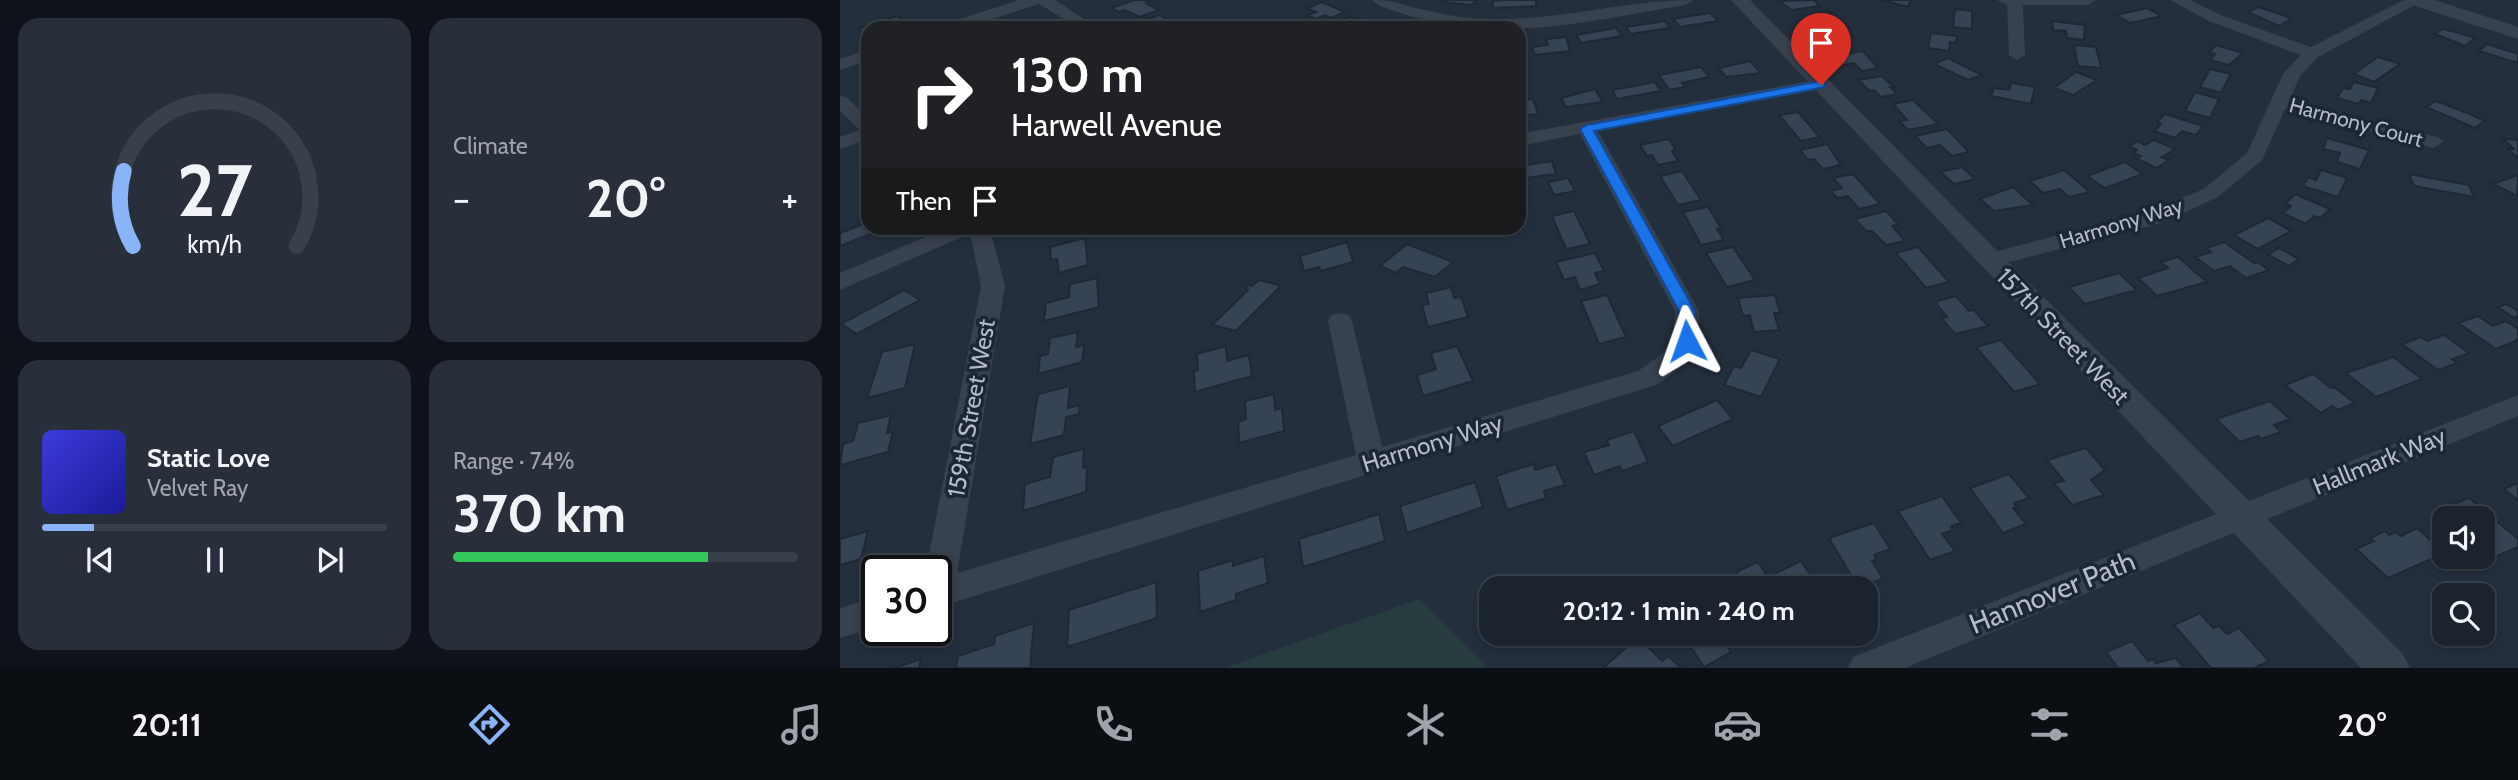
<!DOCTYPE html>
<meta charset="utf-8">
<style>
body{margin:0;font-family:Cabin,sans-serif;background:#282f3a;color:#f1f3f6;height:100vh;display:flex;flex-direction:column;font-size:26px;white-space:nowrap}
*{box-sizing:border-box;margin:0}
p{font-size:23px;color:#a0a4aa}
.icon{flex:none;width:38px;height:38px;fill:none;stroke:currentColor;stroke-width:2;stroke-linecap:round;stroke-linejoin:round}
.map{position:relative;flex:1;overflow:hidden}
.details{display:flex;flex-direction:column;gap:18px;padding:18px;background:#0f1319;width:840px}
.details>*{flex:none}
.banner{position:absolute;left:21px;top:21px;width:665px;height:214px;border-radius:21px;box-shadow:0 4px 10px #0003,0 0 0 2px #39404a;background:#202124;color:#fff;overflow:hidden}
.fabs{position:absolute;left:1592px;top:506px;display:grid;gap:14px}
.fabs a{display:grid;place-items:center;width:63px;height:63px;border-radius:14px;background:#1b232e;box-shadow:0 4px 10px #0003,0 0 0 2px #39404a;font-size:35px}
.speed{position:absolute;left:21px;top:555px;display:flex;gap:14px;font-size:35px;font-weight:700;text-align:center}
.speed>*{display:grid;place-content:center;width:91px;height:91px;border-radius:50%;background:#1b232e;box-shadow:0 4px 10px #0003,0 0 0 2px #39404a;line-height:1}
.speed .limit{border:4px solid #111;border-radius:10px;background:#fff;color:#111}
.pin{position:absolute;display:grid;place-items:center;width:60px;height:60px;color:#fff;margin:-72px -30px;border-radius:50% 50% 50% 0;rotate:-45deg;box-shadow:0 0 7px #0007}
.pin .icon{rotate:45deg}
.me{position:absolute;width:77px;margin:-38px;rotate:356deg;stroke-linejoin:round;filter:drop-shadow(0 0 5px #0008)}
.turn{display:flex;align-items:center;gap:24px;height:147px;padding:0 35px;font-size:32px}
.turn .icon{width:91px;height:91px;stroke-width:2.5}
.turn b{display:block;font-size:49px;line-height:60px}
.then{display:flex;align-items:center;height:66px;padding:0 35px;background:#0003;gap:14px;font-size:26px}
.big{font-size:52px;font-weight:800;line-height:1.1}
.details .card{flex:1;display:flex;flex-direction:column;justify-content:center;gap:10px;min-width:0;padding:0 24px;border-radius:21px;background:#282f3a}
.details .dial{align-items:center;gap:0}
.dial svg{height:182px;overflow:visible;fill:none;stroke:#39404a;stroke-width:7;stroke-linecap:round;text-anchor:middle}
.dial text{fill:#f1f3f6;stroke:none}
.song{display:flex;align-items:center;gap:21px}
.cover{width:84px;height:84px;border-radius:10px;background:linear-gradient(135deg,hsl(240 70% 55%),hsl(240 70% 35%))}
.played{height:7px;border-radius:4px;background:linear-gradient(90deg,#8ab4f8 15%,#39404a 15%)}
.keys{display:flex;justify-content:space-around;direction:ltr}
.heat{display:flex;justify-content:space-between;align-items:center;font-size:38px;direction:ltr}
.charge{height:10px;border-radius:5px;background:linear-gradient(90deg,#34c759 74%,#39404a 0)}
.details .tiles{flex:1;display:grid;gap:18px;grid-template-columns:repeat(2,1fr)}
.trip{position:absolute;left:639px;top:576px;width:399px;height:70px;border-radius:21px;background:#1b232e;box-shadow:0 4px 10px #0003,0 0 0 2px #39404a;font-weight:800;line-height:70px;text-align:center}
.dock{display:flex;height:112px;justify-content:space-around;align-items:center;background:#0b0e12;color:#a0a4aa}
.dock .icon{width:49px;height:49px}
.dock .active{color:#8ab4f8}
.dock b{font-size:32px;color:#f1f3f6}
main{display:flex;flex:1;min-height:0}
.map>svg:first-child{display:block}
.green{fill:#263c3f}
.building{fill:#364354;stroke:#1f2835;stroke-width:2}
.lines{fill:none;stroke-linecap:round;stroke-linejoin:round}
.minor{fill:#38414e;fill-rule:evenodd}
.tertiary{fill:#38414e;fill-rule:evenodd}
.route{fill:#1a73e8;stroke:#114b97;stroke-width:2}
.labels{text-anchor:middle;dominant-baseline:central;stroke-width:7;stroke-linejoin:round;paint-order:stroke}
.far-street-label{font-size:21px;fill:#b4bcc9;stroke:#1d2633}
.street-label{font-size:24px;fill:#b4bcc9;stroke:#1d2633}
.near-street-label{font-size:28px;fill:#b4bcc9;stroke:#1d2633}
</style>
<main>
<section class="details">
<div class="tiles">
<div class="card dial"><svg viewBox="0 0 100 80">
<path d="M14 69A42 42 0 1 1 86 69"/>
<path d="M14 69A42 42 0 0 1 10 36" stroke="#8ab4f8"/>
<text x="50" y="56" font-size="32" font-weight="700">27</text>
<text x="50" y="72" font-size="11">km/h</text>
</svg></div>
<div class="card"><p>Climate</p>
<div class="heat"><a>−</a><b class="big">20°</b><a>+</a></div>
</div>
<div class="card">
<div class="song"><i class="cover"></i><div><b>Static Love</b><p>Velvet Ray</p></div></div>
<div class="played"></div>
<div class="keys"><svg class="icon" aria-label="previous" viewBox="0 0 24 24"><path d="M18 5L8 12l10 7zM5 5v14"/></svg><svg class="icon" aria-label="pause" viewBox="0 0 24 24"><path d="M8 5v14M16 5v14"/></svg><svg class="icon" aria-label="next" viewBox="0 0 24 24"><path d="M6 5l10 7-10 7zM19 5v14"/></svg></div>
</div>
<div class="card"><p>Range · 74%</p><b class="big">370 km</b><div class="charge"></div></div>
</div>
</section>
<div class="map">
<svg width="1678" height="668" viewBox="0 0 1678 668">
<rect width="100%" height="100%" fill="#242f3e"/>
<polygon class="green" points="579,599 648,668 384,668"/>
<g class="building">
<polygon points="294,0 312,0 306,3 319,10 300,17 285,10 279,12 271,8"/>
<polygon points="603,0 638,0 631,5 600,2"/>
<polygon points="667,0 696,0 696,6 653,8 653,1"/>
<polygon points="974,0 980,6 952,10 939,1"/>
<polygon points="1042,0 1071,0 1068,7"/>
<polygon points="482,2 505,12 491,18 485,15 475,19 467,15 476,12 467,8"/>
<polygon points="1418,7 1443,15 1452,19 1439,26 1408,12"/>
<polygon points="1307,8 1322,16 1290,23 1276,15"/>
<polygon points="1115,9 1132,11 1132,29 1113,27"/>
<polygon points="870,13 878,21 840,27 833,19"/>
<polygon points="320,15 336,25 313,28 304,27 296,23"/>
<polygon points="57,16 67,24 56,28 28,28 28,32 25,33 19,28"/>
<polygon points="509,17 522,20 533,25 504,28 495,23"/>
<polygon points="825,21 830,28 791,34 786,27"/>
<polygon points="1212,21 1245,25 1244,40 1227,38 1226,31 1213,30"/>
<polygon points="776,28 782,36 741,43 736,35"/>
<polygon points="992,29 1004,44 989,46 970,33"/>
<polygon points="1603,29 1616,32 1635,38 1625,46 1595,34"/>
<polygon points="1091,33 1117,36 1116,43 1110,42 1109,51 1088,48"/>
<polygon points="726,37 730,51 695,55 692,47 708,45 706,39"/>
<polygon points="1647,44 1678,54 1678,63 1639,51"/>
<polygon points="1234,45 1256,47 1261,68 1238,66"/>
<polygon points="1376,45 1403,53 1389,65 1370,60 1375,54 1369,52"/>
<polygon points="1023,51 1038,68 1022,71 1014,63 1002,65 993,56"/>
<polygon points="1538,57 1560,64 1534,82 1514,74"/>
<polygon points="1108,58 1142,75 1128,80 1094,64"/>
<polygon points="910,61 921,73 886,77 879,68"/>
<polygon points="861,67 869,77 842,83 845,87 829,90 819,75"/>
<polygon points="1370,69 1391,74 1381,93 1360,87"/>
<polygon points="1236,72 1257,80 1233,95 1214,88"/>
<polygon points="1042,76 1054,87 1050,87 1057,94 1041,97 1034,90 1030,91 1018,80"/>
<polygon points="815,82 821,91 777,99 772,90"/>
<polygon points="1514,82 1538,88 1531,103 1521,100 1519,104 1497,98 1503,88 1510,89"/>
<polygon points="1171,83 1195,87 1191,104 1151,96 1154,88 1169,90"/>
<polygon points="755,89 763,102 726,107 721,98"/>
<polygon points="1355,92 1379,99 1370,118 1345,111"/>
<polygon points="693,99 698,114 679,116 679,101"/>
<polygon points="1073,100 1098,124 1068,130 1059,121 1067,120 1053,104"/>
<polygon points="1596,101 1630,114 1645,121 1635,128 1586,107"/>
<polygon points="958,112 980,137 961,141 939,115"/>
<polygon points="1325,114 1363,126 1356,135 1342,131 1335,138 1314,131 1321,124 1317,122"/>
<polygon points="1107,129 1129,152 1112,156 1100,145 1087,148 1075,136"/>
<polygon points="1487,138 1529,150 1520,169 1497,162 1500,153 1483,149"/>
<polygon points="829,139 836,150 832,151 838,161 818,165 812,155 807,156 800,145"/>
<polygon points="1663,139 1678,140 1678,158 1668,149 1674,149"/>
<polygon points="1314,140 1335,149 1322,157 1329,160 1317,168 1297,159 1301,156 1293,153 1297,150 1289,146 1298,141 1305,145"/>
<polygon points="987,144 1001,165 983,169 974,159 968,160 960,150"/>
<polygon points="712,161 716,174 679,179 679,166"/>
<polygon points="1285,162 1303,174 1265,188 1247,176"/>
<polygon points="1122,167 1135,179 1114,184 1100,172"/>
<polygon points="1224,170 1250,192 1229,197 1220,189 1203,193 1190,181"/>
<polygon points="1481,170 1507,178 1498,197 1463,186 1468,177 1476,180"/>
<polygon points="842,171 861,200 838,205 820,176"/>
<polygon points="1013,174 1040,204 1019,209 1008,196 997,198 991,191 1002,188 993,178"/>
<polygon points="1569,174 1629,185 1634,197 1574,186"/>
<polygon points="1678,175 1677,196 1653,184"/>
<polygon points="728,178 735,191 714,195 708,182"/>
<polygon points="1173,187 1193,205 1154,211 1140,199"/>
<polygon points="1455,194 1490,209 1480,218 1474,216 1466,224 1443,213 1451,206 1446,203"/>
<polygon points="868,207 881,228 877,229 884,240 861,245 843,212"/>
<polygon points="734,211 750,244 726,249 712,216"/>
<polygon points="1046,211 1058,224 1052,226 1065,241 1046,245 1032,231 1026,231 1015,219"/>
<polygon points="1428,218 1451,231 1418,249 1394,235"/>
<polygon points="28,222 28,228 46,228 0,246 0,233"/>
<polygon points="214,228 245,228 222,236 218,228"/>
<polygon points="245,238 248,265 219,273 217,259 211,260 210,247"/>
<polygon points="507,242 513,262 481,271 479,267 464,271 460,256"/>
<polygon points="1384,242 1414,263 1417,262 1429,270 1406,278 1390,266 1374,271 1355,257 1371,252 1366,248"/>
<polygon points="567,244 613,262 595,277 563,267 556,273 540,266"/>
<polygon points="893,247 915,280 887,287 866,253"/>
<polygon points="1078,247 1109,282 1086,288 1056,253"/>
<polygon points="1439,248 1459,259 1449,266 1428,255"/>
<polygon points="755,253 764,271 755,273 760,284 740,290 735,277 724,280 716,262"/>
<polygon points="1338,257 1367,282 1317,296 1298,278 1328,268 1321,262"/>
<polygon points="1279,273 1297,290 1245,304 1229,287"/>
<polygon points="257,278 259,307 204,321 206,303 229,297 230,284"/>
<polygon points="419,280 441,286 396,331 372,325 408,290 405,289 409,285 412,286"/>
<polygon points="611,287 614,298 621,297 628,317 588,327 582,305 589,304 586,293"/>
<polygon points="64,290 80,300 17,334 1,324"/>
<polygon points="767,295 786,337 759,344 741,301"/>
<polygon points="935,295 940,313 934,313 939,330 914,332 910,315 903,316 898,298"/>
<polygon points="1116,296 1129,311 1134,310 1148,326 1115,334 1101,318 1107,317 1095,302"/>
<polygon points="1666,304 1678,311 1678,316 1674,318 1658,307"/>
<polygon points="1638,316 1653,326 1666,321 1678,329 1678,340 1656,349 1618,323"/>
<polygon points="238,332 236,347 244,345 242,362 198,374 200,356 208,354 210,338"/>
<polygon points="1604,335 1629,353 1612,359 1617,363 1598,370 1562,344 1581,337 1587,341"/>
<polygon points="1161,340 1200,384 1174,392 1136,347"/>
<polygon points="75,344 65,388 27,398 42,352"/>
<polygon points="386,346 387,361 409,355 412,376 355,392 354,371 358,370 357,354"/>
<polygon points="617,346 633,381 583,396 577,375 596,369 591,353"/>
<polygon points="911,350 940,359 921,397 884,385 894,366 901,368"/>
<polygon points="1553,357 1582,379 1536,397 1506,373"/>
<polygon points="1473,374 1491,388 1494,387 1515,403 1498,410 1492,406 1481,413 1445,385"/>
<polygon points="230,386 228,408 240,405 239,414 226,417 224,435 190,444 198,394"/>
<polygon points="434,394 435,410 442,408 444,431 399,443 398,422 406,419 405,401"/>
<polygon points="877,400 893,419 833,446 818,426"/>
<polygon points="1430,401 1450,419 1434,425 1441,432 1421,439 1418,436 1400,442 1376,419"/>
<polygon points="51,415 47,433 53,432 48,452 0,465 3,444 13,441 18,423"/>
<polygon points="794,431 808,462 782,471 780,466 754,475 744,452 769,445 767,440"/>
<polygon points="1246,448 1265,470 1251,480 1264,495 1232,505 1214,483 1224,481 1207,460"/>
<polygon points="244,449 243,468 247,467 246,492 183,511 185,484 210,477 213,457"/>
<polygon points="694,464 695,470 716,464 725,485 704,491 706,498 667,510 656,476"/>
<polygon points="1169,474 1189,498 1174,503 1177,507 1173,508 1186,524 1163,533 1130,488"/>
<polygon points="635,482 643,507 567,533 560,506"/>
<polygon points="1678,483 1678,500 1664,489"/>
<polygon points="1102,496 1121,523 1111,526 1113,530 1102,534 1115,551 1090,560 1058,511"/>
<polygon points="1629,498 1678,539 1678,547 1648,560 1643,556 1643,518 1622,518 1609,506"/>
<polygon points="539,514 545,541 463,567 459,539"/>
<polygon points="1034,523 1050,549 1034,555 1036,560 1032,561 1043,579 1018,587 989,538"/>
<polygon points="1577,528 1605,553 1548,578 1516,549 1534,541 1530,538 1545,531 1549,535 1556,532 1561,536"/>
<polygon points="28,531 21,559 0,565 0,539"/>
<polygon points="424,556 428,583 396,594 396,600 360,612 358,571 393,560 393,566"/>
<polygon points="961,561 979,588 906,588 896,572 918,562 928,577"/>
<polygon points="316,582 317,618 227,647 229,610"/>
<polygon points="1360,613 1373,628 1379,626 1387,634 1399,628 1429,661 1414,668 1371,668 1334,625"/>
<polygon points="194,623 190,668 116,668 118,656 154,644 155,636"/>
<polygon points="842,634 882,634 880,635 891,652 864,667"/>
<polygon points="798,637 822,661 828,656 841,668 763,668"/>
<polygon points="1292,641 1308,661 1313,659 1316,663 1336,658 1344,668 1278,668 1266,652"/>
<polygon points="81,659 79,668 54,668"/>
</g>
<g class="lines">
<g class="minor">
<polygon points="179,0 215,0 258,28 239,28 199,4 124,28 100,28 102,25"/>
<path d="M532 0C557 0 563 6 585 10 608 16 631 19 655 19 722 20 787 0 854 0L846 5C754 20 652 46 561 13 552 10 539 7 532 0Z"/>
<polygon points="1157,0 1256,0 1248,5 1183,5 1185,55 1177,60 1169,55 1167,5"/>
<polygon points="1330,0 1350,0 1383,16 1471,47 1564,0 1584,0 1478,57 1460,76 1450,99 1600,138 1603,142 1593,148 1445,109 1422,160 1378,197 1321,223 1150,267 1142,265 1139,260 1142,255 1305,213 1364,189 1407,153 1443,74 1461,55 1371,22"/>
<polygon points="28,49 28,60 0,70 0,59"/>
<path d="M981 79 990 84 987 88 758 131 859 311C860 352 850 363 816 385L96 608V570H86L141 286 131 238 127 235 0 290V273L107 228H145L152 236 165 286 117 573 516 455 488 321 491 315 500 313 509 315 512 321 542 447 798 371 831 348 835 311 740 134 679 146V134Z"/>
<polygon points="0,96 6,97 28,117 28,139 0,149 0,137 20,130 0,111"/>
<polygon points="1678,395 1678,416 1065,668 1008,668 1013,657"/>
<polygon points="37,597 37,627 0,638 0,608"/>
</g>
<g class="tertiary">
<polygon points="891,0 910,0 1160,254 1563,654 1570,668 1521,668"/>
<polygon points="1567,0 1595,0 1678,27 1678,39 1569,4"/>
</g>
</g>
<polygon class="route" points="981,81 985,82 985,87 754,131 855,311 855,341 853,345 842,345 839,311 740,129 747,125"/>
<g class="labels">
<g class="far-street-label">
<text transform="translate(1516 122) rotate(15)">Harmony Court</text>
<text transform="translate(1281 223) rotate(-17)">Harmony Way</text>
</g>
<g class="street-label">
<text transform="translate(1223 336) rotate(46)">157th Street West</text>
<text transform="translate(131 408) rotate(-80)">159th Street West</text>
<text transform="translate(592 443) rotate(-17)">Harmony Way</text>
<text transform="translate(1539 461) rotate(-22)">Hallmark Way</text>
</g>
<g class="near-street-label">
<text transform="translate(1212 592) rotate(-22)">Hannover Path</text>
</g>
</g>
</svg>
<div class="fabs">
<a><svg class="icon" aria-label="sound" viewBox="0 0 24 24"><path d="M4 9h4l5-4v14l-5-4H4zM17 9q2 3 0 6"/></svg></a>
<a><svg class="icon" aria-label="search" viewBox="0 0 24 24"><circle cx="10" cy="10" r="6"/><path d="M15 15l6 6"/></svg></a>
</div>
<div class="speed"><div class="limit">30</div></div>
<div class="pin" style="left:981px;top:85px;background:#d93025"><svg class="icon" aria-label="arrive" viewBox="0 0 24 24"><path d="M6 21V4h12l-3 4 3 4H6"/></svg></div>
<svg class="me" style="left:847px;top:341px" viewBox="-20 -20 40 40"><path d="M0-17L14 15 0 8-14 15z" fill="#1a73e8" stroke="#fff" stroke-width="4"/></svg>
<div class="trip">20:12 · 1 min · 240 m</div>
<div class="banner">
<div class="turn"><svg class="icon" aria-label="right" viewBox="0 0 24 24"><path d="M7 20v-9h11M14 6l5 5-5 5"/></svg><div><b>130 m</b>Harwell Avenue</div></div>
<div class="then">Then<svg class="icon" aria-label="arrive" viewBox="0 0 24 24"><path d="M6 21V4h12l-3 4 3 4H6"/></svg></div>
</div>
</div>
</main>
<nav class="dock">
<b>20:11</b>
<svg class="icon active" aria-label="directions" viewBox="0 0 24 24"><path d="M12 3l9 9-9 9-9-9zM9 14v-3h6M13 9l2 2-2 2"/></svg>
<svg class="icon" aria-label="music" viewBox="0 0 24 24"><path d="M9 18V5l10-2v13"/><circle cx="6" cy="18" r="3"/><circle cx="16" cy="16" r="3"/></svg>
<svg class="icon" aria-label="phone" viewBox="0 0 24 24"><path d="M5 4h4l2 5-3 2q2 4 5 5l2-3 5 2v4C11 20 4 13 5 4z"/></svg>
<svg class="icon" aria-label="climate" viewBox="0 0 24 24"><path d="M12 3v18M4 7l16 10M4 17L20 7"/></svg>
<svg class="icon" aria-label="car" viewBox="0 0 24 24"><path d="M5 17H2v-5l4-1 3-4h7l3 4 3 1v5h-3M9 17h6M6 11h13"/><circle cx="7" cy="17" r="2"/><circle cx="17" cy="17" r="2"/></svg>
<svg class="icon" aria-label="filters" viewBox="0 0 24 24"><path d="M4 7h16M4 17h16"/><circle cx="9" cy="7" r="2"/><circle cx="15" cy="17" r="2"/></svg>
<b>20°</b>
</nav>
